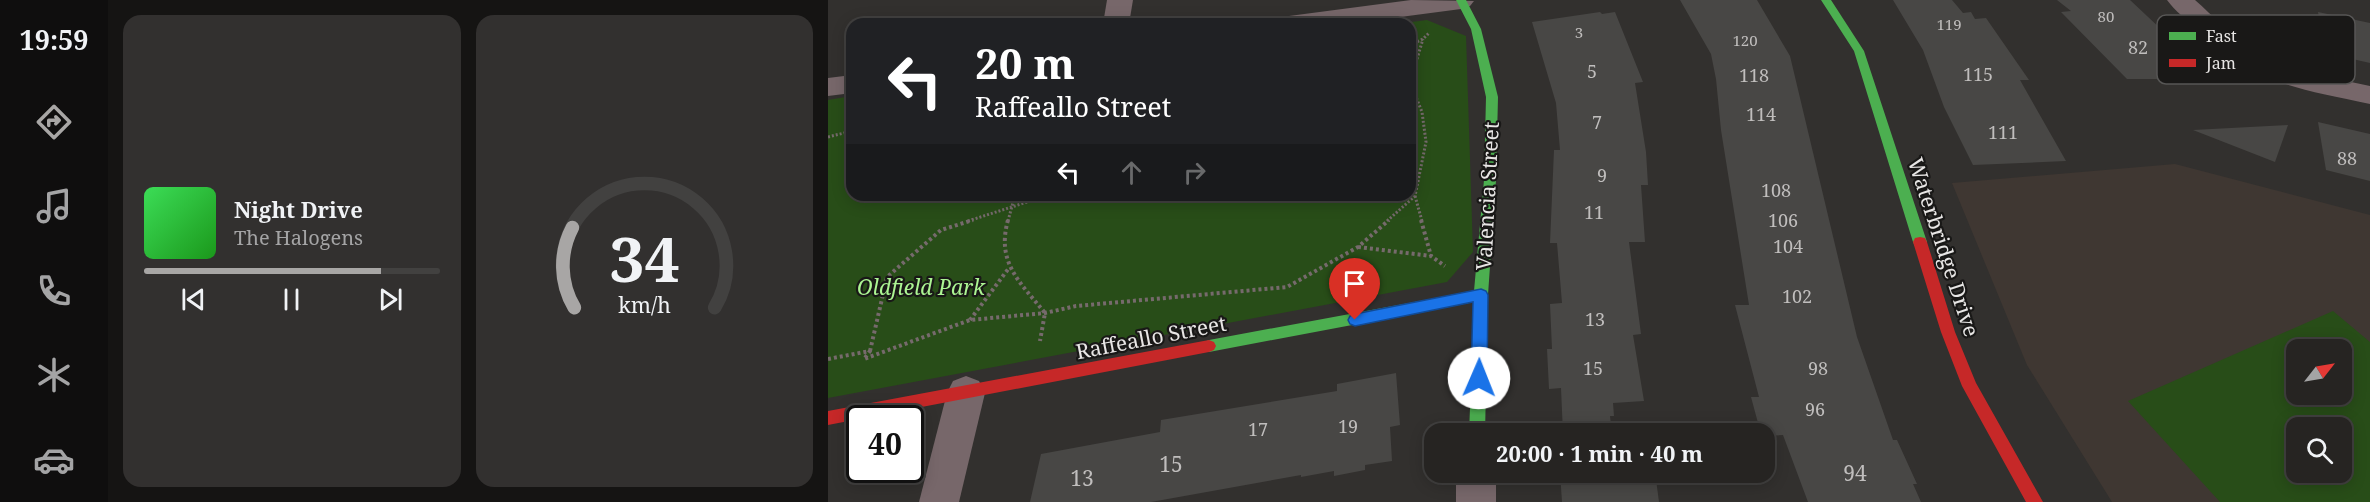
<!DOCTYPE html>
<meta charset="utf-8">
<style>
body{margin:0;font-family:"Noto Serif",serif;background:#32302f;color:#f1f3f6;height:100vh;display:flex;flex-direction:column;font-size:22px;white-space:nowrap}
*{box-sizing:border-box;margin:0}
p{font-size:20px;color:#a4a4a5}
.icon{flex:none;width:33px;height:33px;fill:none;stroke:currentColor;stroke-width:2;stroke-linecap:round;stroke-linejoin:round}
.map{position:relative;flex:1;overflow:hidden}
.sheet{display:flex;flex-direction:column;gap:15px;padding:15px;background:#151413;width:720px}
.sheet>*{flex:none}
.banner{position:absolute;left:18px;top:18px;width:570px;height:183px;border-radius:18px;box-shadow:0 3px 15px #0003,0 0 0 2px #424140;background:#202124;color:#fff;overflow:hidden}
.needle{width:39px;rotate:59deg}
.buttons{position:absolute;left:1458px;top:339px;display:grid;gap:12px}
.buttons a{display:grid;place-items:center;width:66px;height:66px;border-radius:12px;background:#262422;box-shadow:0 3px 15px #0003,0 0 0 2px #424140;font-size:30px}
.speed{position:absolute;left:18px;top:405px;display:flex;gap:12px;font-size:30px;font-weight:700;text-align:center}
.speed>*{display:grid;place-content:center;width:78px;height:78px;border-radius:50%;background:#262422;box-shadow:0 3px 15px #0003,0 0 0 2px #424140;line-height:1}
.speed .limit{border:3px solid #111;border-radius:9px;background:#fff;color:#111}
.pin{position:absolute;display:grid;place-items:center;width:51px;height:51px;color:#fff;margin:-62px -26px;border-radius:50% 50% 50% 0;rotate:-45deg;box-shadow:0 0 6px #0007}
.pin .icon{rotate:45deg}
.me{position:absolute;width:66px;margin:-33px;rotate:1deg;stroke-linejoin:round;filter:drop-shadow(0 0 4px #0008)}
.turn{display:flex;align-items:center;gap:21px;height:126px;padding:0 30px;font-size:27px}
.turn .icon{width:78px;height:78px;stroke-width:2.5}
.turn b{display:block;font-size:42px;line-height:51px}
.lanes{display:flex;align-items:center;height:57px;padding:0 30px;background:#0003;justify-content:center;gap:30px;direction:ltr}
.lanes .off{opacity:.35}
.sheet .card{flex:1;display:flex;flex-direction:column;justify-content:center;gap:9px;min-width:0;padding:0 21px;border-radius:18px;background:#32302f}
.sheet .dial{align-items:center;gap:0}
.dial svg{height:156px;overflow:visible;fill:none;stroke:#424140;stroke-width:7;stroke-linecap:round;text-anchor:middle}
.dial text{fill:#f1f3f6;stroke:none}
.song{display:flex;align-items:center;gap:18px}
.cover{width:72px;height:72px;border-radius:9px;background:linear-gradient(135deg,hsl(130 70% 55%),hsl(120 70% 35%))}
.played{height:6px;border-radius:3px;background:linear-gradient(90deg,#a8a6a5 80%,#424140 80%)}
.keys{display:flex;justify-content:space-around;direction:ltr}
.sheet .tiles{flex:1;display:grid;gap:15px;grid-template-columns:repeat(2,1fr)}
.trip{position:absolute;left:596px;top:423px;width:351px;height:60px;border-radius:18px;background:#262422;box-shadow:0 3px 15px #0003,0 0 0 2px #424140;font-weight:700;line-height:60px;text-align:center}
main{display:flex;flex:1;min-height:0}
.menu{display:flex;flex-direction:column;width:108px;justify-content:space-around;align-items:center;background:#0f0e0e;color:#a4a4a5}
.menu .icon{width:42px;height:42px}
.menu .selected{color:#a8a6a5}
.menu b{font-size:27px;color:#f1f3f6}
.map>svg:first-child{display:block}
.built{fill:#3f3732;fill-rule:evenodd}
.green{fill:#284d18;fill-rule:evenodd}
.building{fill:#484745}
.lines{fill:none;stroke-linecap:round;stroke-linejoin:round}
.path-far1{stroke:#766a6c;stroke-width:3;stroke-dasharray:2 2;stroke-linecap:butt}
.path{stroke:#766a6c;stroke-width:4;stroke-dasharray:3 3;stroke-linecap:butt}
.street{fill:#77676a;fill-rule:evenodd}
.fast{fill:#4caf50;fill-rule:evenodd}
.jam{fill:#c62828;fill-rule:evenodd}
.route{fill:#1a73e8;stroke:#114b97;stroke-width:1.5}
.labels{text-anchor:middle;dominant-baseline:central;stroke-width:4.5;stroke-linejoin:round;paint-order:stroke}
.far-number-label{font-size:15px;fill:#c0bebd}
.number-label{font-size:18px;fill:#c0bebd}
.street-label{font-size:21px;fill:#e8e6e5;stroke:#191817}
.park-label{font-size:21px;font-style:italic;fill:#acf593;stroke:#191817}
.near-number-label{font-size:21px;fill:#c0bebd}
.key{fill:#191817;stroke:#575655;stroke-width:1.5}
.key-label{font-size:16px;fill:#e8e6e5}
</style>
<main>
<nav class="menu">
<b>19:59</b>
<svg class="icon selected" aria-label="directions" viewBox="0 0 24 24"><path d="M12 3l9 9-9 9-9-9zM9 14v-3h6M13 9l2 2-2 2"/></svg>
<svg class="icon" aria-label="music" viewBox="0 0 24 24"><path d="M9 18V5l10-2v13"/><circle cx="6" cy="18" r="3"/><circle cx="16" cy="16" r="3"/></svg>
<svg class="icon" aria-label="phone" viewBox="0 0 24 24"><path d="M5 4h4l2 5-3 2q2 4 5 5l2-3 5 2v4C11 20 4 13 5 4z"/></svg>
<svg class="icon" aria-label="climate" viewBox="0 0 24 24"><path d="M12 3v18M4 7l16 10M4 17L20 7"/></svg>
<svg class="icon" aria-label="car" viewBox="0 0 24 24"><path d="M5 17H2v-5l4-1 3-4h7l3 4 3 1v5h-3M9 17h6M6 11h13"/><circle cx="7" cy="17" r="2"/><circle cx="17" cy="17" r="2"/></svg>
</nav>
<section class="sheet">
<div class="tiles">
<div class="card">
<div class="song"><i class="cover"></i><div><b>Night Drive</b><p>The Halogens</p></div></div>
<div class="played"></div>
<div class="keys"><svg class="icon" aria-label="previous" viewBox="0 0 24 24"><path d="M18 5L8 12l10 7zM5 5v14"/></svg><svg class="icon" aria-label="pause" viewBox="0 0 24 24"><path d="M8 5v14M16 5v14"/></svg><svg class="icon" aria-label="next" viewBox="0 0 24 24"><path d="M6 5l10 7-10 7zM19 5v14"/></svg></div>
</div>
<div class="card dial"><svg viewBox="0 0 100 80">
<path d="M14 69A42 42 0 1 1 86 69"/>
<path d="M14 69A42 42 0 0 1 13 28" stroke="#a8a6a5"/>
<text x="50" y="56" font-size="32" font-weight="700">34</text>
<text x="50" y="72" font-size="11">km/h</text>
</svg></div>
</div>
</section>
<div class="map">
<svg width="1542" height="502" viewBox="0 0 1542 502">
<rect width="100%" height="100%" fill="#32302e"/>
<path class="built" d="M1347 164 1542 215V502H1284L1199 365 1124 183ZM1468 350H1514V394H1468ZM1468 428H1514V472H1468Z"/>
<g class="green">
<polygon points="599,20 638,36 645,252 619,282 0,398 0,100 24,96 24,195 582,195 582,24 568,24"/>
<path d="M1505 311 1542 342V502H1392L1300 401ZM1468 350H1514V394H1468ZM1468 428H1514V472H1468Z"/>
</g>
<g class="building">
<polygon points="852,0 929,0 962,56 1029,337 1065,440 1069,440 1089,484 1085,484 1093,502 980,502 955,435 936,436 936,434 933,434 923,397 931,397 907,305 921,305 893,130 888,79 883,54"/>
<polygon points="1065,0 1124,0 1135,13 1143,12 1147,19 1158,18 1201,80 1192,80 1238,161 1145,165 1116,107 1095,50"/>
<polygon points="1229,0 1302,0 1386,79 1299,79 1233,12 1243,11"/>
<polygon points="772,12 774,14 787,12 815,82 807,83 818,152 820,185 813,185 817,242 801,242 813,334 805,335 816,401 785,403 786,416 782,416 784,434 735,434 733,388 721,389 719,349 724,349 722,304 734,303 729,243 722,243 726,150 732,150 728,103 704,22"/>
<polygon points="1490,12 1542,23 1542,63 1498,53"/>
<polygon points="1490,122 1542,134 1542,181 1498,170"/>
<polygon points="1460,125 1447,162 1365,130"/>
<polygon points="568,373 572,425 562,427 564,461 537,465 537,470 506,476 506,471 473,477 473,475 323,502 202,502 213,454 332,432 333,420 509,391 509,384"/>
<polygon points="732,472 827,472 831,502 734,502"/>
</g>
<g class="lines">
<g class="path-far1">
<polyline points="582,45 595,39 601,33"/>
<polyline points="582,82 595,39"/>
<polyline points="0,137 24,131"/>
<polyline points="587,196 594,221"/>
<polyline points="140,221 221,195"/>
<polyline points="180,221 187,195"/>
<polyline points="559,221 587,196 598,142 594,112 582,82"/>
</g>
<g class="path">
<path d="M180 220C168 263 192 282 217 313L212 341"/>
<polyline points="593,220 603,256"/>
<polyline points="530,247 603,256 617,266"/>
<polyline points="142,320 181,268"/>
<polyline points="42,351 59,277 113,230 145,220"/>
<polyline points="0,359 42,351 36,359 142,320 217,313 248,306 459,287 530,247 561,220"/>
</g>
<g class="street">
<polygon points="279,0 305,0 301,24 275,24"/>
<polygon points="583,0 646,1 642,6 633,9 519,24 448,24 452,18 461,16"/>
<path d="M1339 0H1367C1385 16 1403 35 1423 48 1459 72 1501 77 1542 86V104C1469 88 1425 84 1369 29 1359 20 1347 11 1339 0Z"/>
<polygon points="24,75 24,93 0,96 0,78"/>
<polygon points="138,376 151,381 157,393 131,502 91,502 119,393 125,381"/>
<rect x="628" y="472" width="40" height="30"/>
</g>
<g class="fast">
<polygon points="628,0 638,0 653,29 670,97 668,180 660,295 657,434 641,434 646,302 381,352 376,350 374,346 376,342 381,340 646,291 656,180 658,97 643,29"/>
<polygon points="993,0 1003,0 1036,51 1099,242 1097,246 1087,246 1085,242 1026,51"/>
</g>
<g class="jam">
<polygon points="1092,237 1097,238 1099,242 1127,332 1148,383 1215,502 1198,502 1134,386 1113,332 1085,242 1087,238"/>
<polygon points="381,340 386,342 388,346 386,350 381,352 0,425 0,411"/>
</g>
</g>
<polygon class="route" points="653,289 658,291 660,295 659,378 656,382 651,384 646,382 643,378 645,302 527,326 522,324 520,320 522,316 527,314"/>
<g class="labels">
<g class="far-number-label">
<text x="1278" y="16">80</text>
<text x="1121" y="24">119</text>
<text x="751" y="32">3</text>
<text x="917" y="40">120</text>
</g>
<g class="number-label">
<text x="1310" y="47">82</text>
<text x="764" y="71">5</text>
<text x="1150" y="74">115</text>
<text x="926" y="75">118</text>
<text x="933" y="114">114</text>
<text x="769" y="122">7</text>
<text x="1175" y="132">111</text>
<text x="1519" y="158">88</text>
<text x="774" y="175">9</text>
<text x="948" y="190">108</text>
<text x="766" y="212">11</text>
<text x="955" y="220">106</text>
<text x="960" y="246">104</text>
<text x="969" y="296">102</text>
<text x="767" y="319">13</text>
<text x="765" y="368">15</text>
<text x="990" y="368">98</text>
<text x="987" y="409">96</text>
<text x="520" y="426">19</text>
<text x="430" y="429">17</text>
</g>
<g class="street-label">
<text transform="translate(659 196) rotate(-87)">Valencia Street</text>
<text transform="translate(1116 247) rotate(72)">Waterbridge Drive</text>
<text transform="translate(323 337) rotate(-11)">Raffeallo Street</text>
</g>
<g class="park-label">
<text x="93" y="287">Oldfield Park</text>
</g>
<g class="near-number-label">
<text x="343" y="464">15</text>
<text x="1027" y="473">94</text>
<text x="254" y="478">13</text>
</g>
</g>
<rect x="1329" y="15" width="198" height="69" rx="9" class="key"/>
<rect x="1341" y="32" width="27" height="8" fill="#4caf50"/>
<rect x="1341" y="59" width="27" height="8" fill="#c62828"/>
<g class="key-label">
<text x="1378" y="42">Fast</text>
<text x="1378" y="69">Jam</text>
</g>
</svg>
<div class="buttons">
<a><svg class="needle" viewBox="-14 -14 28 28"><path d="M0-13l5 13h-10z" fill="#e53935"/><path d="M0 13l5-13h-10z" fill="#a4a4a5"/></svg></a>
<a><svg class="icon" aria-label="search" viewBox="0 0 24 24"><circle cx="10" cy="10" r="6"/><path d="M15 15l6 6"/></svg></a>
</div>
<div class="speed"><div class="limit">40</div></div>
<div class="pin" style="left:527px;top:320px;background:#d93025"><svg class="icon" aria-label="arrive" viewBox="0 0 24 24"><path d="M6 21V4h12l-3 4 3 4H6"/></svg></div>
<svg class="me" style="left:651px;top:378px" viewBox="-20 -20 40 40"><circle r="19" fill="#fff"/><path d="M0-13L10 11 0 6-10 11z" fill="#1a73e8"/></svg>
<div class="trip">20:00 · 1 min · 40 m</div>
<div class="banner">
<div class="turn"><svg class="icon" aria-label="left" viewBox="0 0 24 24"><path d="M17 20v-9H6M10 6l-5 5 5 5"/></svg><div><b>20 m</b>Raffeallo Street</div></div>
<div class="lanes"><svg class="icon" aria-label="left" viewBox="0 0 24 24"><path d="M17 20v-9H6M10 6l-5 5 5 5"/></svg><svg class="icon off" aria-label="ahead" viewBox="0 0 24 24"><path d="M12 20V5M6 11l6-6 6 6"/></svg><svg class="icon off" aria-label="right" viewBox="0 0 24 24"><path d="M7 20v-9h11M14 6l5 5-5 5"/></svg></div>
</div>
</div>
</main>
